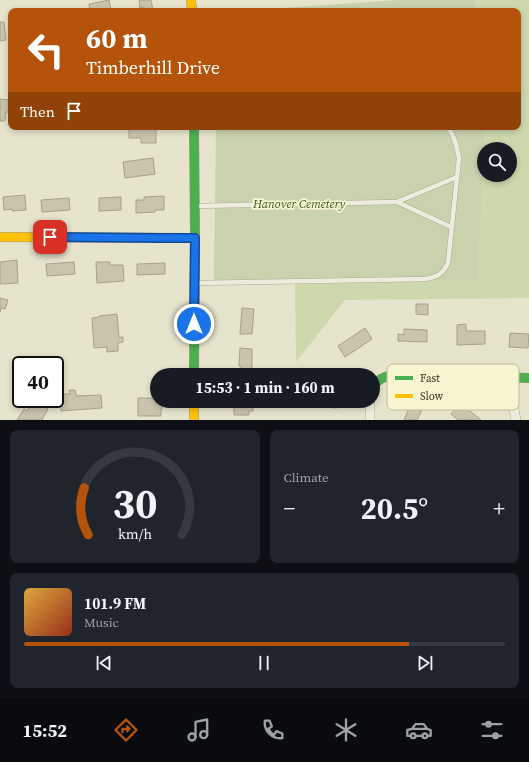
<!DOCTYPE html>
<meta charset="utf-8">
<style>
body{margin:0;font-family:"Source Serif 4",serif;background:#20242c;color:#f1f3f6;height:100vh;display:flex;flex-direction:column;font-size:15px;white-space:nowrap}
*{box-sizing:border-box;margin:0}
p{font-size:13px;color:#9ea1a6}
.icon{flex:none;width:22px;height:22px;fill:none;stroke:currentColor;stroke-width:2;stroke-linecap:round;stroke-linejoin:round}
.map{position:relative;height:420px;overflow:hidden}
.sheet{display:flex;flex-direction:column;gap:10px;padding:10px;background:#0d0f14;flex:1}
.sheet>*{flex:none}
.guide{position:absolute;left:8px;top:8px;width:513px;height:122px;border-radius:8px;box-shadow:0 2px 6px #0003;background:#b45309;color:#fff;overflow:hidden}
.controls{position:absolute;left:477px;top:142px;display:grid;gap:8px}
.controls a{display:grid;place-items:center;width:40px;height:40px;border-radius:50%;background:#171b24;box-shadow:0 2px 6px #0003;font-size:20px}
.speed{position:absolute;left:12px;top:356px;display:flex;gap:8px;font-size:20px;font-weight:700;text-align:center}
.speed>*{display:grid;place-content:center;width:52px;height:52px;border-radius:50%;background:#171b24;box-shadow:0 2px 6px #0003;line-height:1}
.speed .limit{border:2px solid #111;border-radius:6px;background:#fff;color:#111}
.pin{position:absolute;display:grid;place-items:center;width:34px;height:34px;color:#fff;margin:-17px;border-radius:8px;box-shadow:0 2px 6px #0006}
.me{position:absolute;width:44px;margin:-22px;rotate:0deg;stroke-linejoin:round;filter:drop-shadow(0 0 3px #0008)}
.turn{display:flex;align-items:center;gap:14px;height:84px;padding:0 12px;font-size:18px}
.turn .icon{width:52px;height:52px;stroke-width:2.5}
.turn b{display:block;font-size:28px;line-height:34px}
.then{display:flex;align-items:center;height:38px;padding:0 12px;background:#0003;gap:8px;font-size:15px}
.big{font-size:30px;font-weight:700;line-height:1.1}
.sheet .tile{flex:1;display:flex;flex-direction:column;justify-content:center;gap:6px;min-width:0;padding:0 14px;border-radius:8px;background:#20242c}
.sheet .dial{align-items:center;gap:0}
.dial svg{height:104px;overflow:visible;fill:none;stroke:#363941;stroke-width:7;stroke-linecap:round;text-anchor:middle}
.dial text{fill:#f1f3f6;stroke:none}
.song{display:flex;align-items:center;gap:12px}
.cover{width:48px;height:48px;border-radius:6px;background:linear-gradient(135deg,hsl(40 70% 55%),hsl(10 70% 35%))}
.played{height:4px;border-radius:2px;background:linear-gradient(90deg,#b45309 80%,#363941 80%)}
.keys{display:flex;justify-content:space-around;direction:ltr}
.heat{display:flex;justify-content:space-between;align-items:center;font-size:22px;direction:ltr}
.sheet .tiles{flex:1;display:grid;gap:10px;grid-template-columns:1fr 1fr}
.tile:last-child{grid-column:span 2}
.trip{position:absolute;left:150px;top:368px;width:230px;height:40px;border-radius:20px;background:#171b24;box-shadow:0 2px 6px #0003;font-weight:700;line-height:40px;text-align:center}
.menu{display:flex;height:64px;justify-content:space-around;align-items:center;background:#090b0e;color:#9ea1a6}
.menu .icon{width:28px;height:28px}
.menu .current{color:#b45309}
.menu b{font-size:18px;color:#f1f3f6}
.map>svg:first-child{display:block}
.green{fill:#cdd8ad;fill-rule:evenodd}
.cemetery{fill:#c9d2ad}
.building{fill:#cac3ad;stroke:#a6a08b}
.lines{fill:none;stroke-linecap:round;stroke-linejoin:round}
.lane-casing{stroke:#aba895;stroke-width:5.5}
.street-casing{stroke:#aba895;stroke-width:10}
.fast-casing{stroke:#9b9885;stroke-width:10}
.slow-casing{stroke:#9b9885;stroke-width:10}
.lane{stroke:#eeecde;stroke-width:4.5}
.street{stroke:#eeecde;stroke-width:9}
.fast{stroke:#4caf50;stroke-width:9}
.slow{stroke:#ffc107;stroke-width:9}
.route-casing{stroke:#114b97;stroke-width:10}
.route{stroke:#1a73e8;stroke-width:7}
.labels{text-anchor:middle;dominant-baseline:central;stroke-width:3.5;stroke-linejoin:round;paint-order:stroke}
.park-label{font-size:12px;font-style:italic;fill:#3c5722;stroke:#f7f6d1}
.key{fill:#f7f6d1;stroke:#bebb9b;stroke-width:1}
.key-label{font-size:11px;fill:#3a321d}
</style>
<div class="map">
<svg width="529" height="420" viewBox="0 0 529 420">
<rect width="100%" height="100%" fill="#e6e4cc"/>
<path class="green" d="M475 0H529V298L345 300 296 362 295 281 478 280 485 127H518V11H477ZM484 149H510V175H484Z"/>
<g class="cemetery">
<polygon points="398,0 475,0 477,11 238,11"/>
<polygon points="216,127 485,127 478,280 295,281 214,284"/>
</g>
<g class="building">
<polygon points="109,0 111,10 90,11 89,4"/>
<polygon points="139,0 151,0 153,11 143,11 143,7 140,8"/>
<polygon points="0,22 4,22 6,40 0,41"/>
<polygon points="0,99 11,100 11,112 6,112 5,121 0,121"/>
<polygon points="129,127 151,127 151,129 156,129 156,143 141,143 141,138 129,138"/>
<polygon points="153,158 155,174 125,178 123,162"/>
<polygon points="25,195 26,210 12,211 12,209 4,210 3,197"/>
<polygon points="164,196 164,210 155,210 155,212 136,213 136,200 144,200 144,197"/>
<polygon points="121,197 121,210 99,211 99,198"/>
<polygon points="69,198 70,210 42,212 41,200"/>
<polygon points="17,260 18,283 0,284 0,262"/>
<polygon points="74,262 75,274 47,276 46,264"/>
<polygon points="96,262 110,262 110,265 123,265 124,281 97,283"/>
<polygon points="165,263 165,274 137,275 137,264"/>
<polygon points="0,298 8,300 5,309 1,308 0,312"/>
<polygon points="416,304 428,304 428,315 416,314"/>
<polygon points="242,308 254,309 252,334 240,334"/>
<polygon points="117,314 119,337 123,337 123,342 118,343 118,351 107,352 107,347 94,348 92,318 99,317 99,316"/>
<polygon points="466,324 466,331 485,331 485,344 457,345 457,325"/>
<polygon points="365,328 372,339 345,357 338,346"/>
<polygon points="404,329 427,330 427,342 398,341 398,334 404,335"/>
<polygon points="510,333 529,334 528,348 509,347"/>
<polygon points="240,348 252,349 252,374 241,373 241,367 239,366"/>
<polygon points="69,390 75,390 76,396 101,395 102,408 61,411 60,394 70,394"/>
<polygon points="138,398 157,398 157,401 165,401 165,405 162,405 162,409 161,409 161,416 138,416"/>
<polygon points="34,400 48,409 42,420 17,420 24,409 27,411"/>
<polygon points="234,401 253,401 253,411 249,411 249,415 234,415"/>
<polygon points="325,401 337,401 337,408 325,407"/>
<polygon points="412,401 424,406 417,420 404,420"/>
<polygon points="460,403 481,420 458,420 451,414"/>
</g>
<g class="lines">
<defs>
<g id="lane">
<polyline points="397,202 451,227"/>
<polyline points="196,206 397,202 457,177"/>
<path d="M196 283 426 279C438 276 442 275 448 263L459 158C457 147 455 136 447 127"/>
</g>
<g id="street">
<polyline points="508,378 516,420"/>
<polyline points="370,420 370,401"/>
</g>
<g id="fast">
<polyline points="194,127 195,238 194,375"/>
<path d="M373 386C380 377 389 375 400 374L529 378"/>
</g>
<g id="slow">
<polyline points="191,0 192,11"/>
<polyline points="0,237 195,238"/>
<polyline points="194,401 194,420"/>
</g>
</defs>
<use href="#lane" class="lane-casing"/>
<use href="#street" class="street-casing"/>
<use href="#fast" class="fast-casing"/>
<use href="#slow" class="slow-casing"/>
<use href="#lane" class="lane"/>
<use href="#street" class="street"/>
<use href="#fast" class="fast"/>
<use href="#slow" class="slow"/>
</g>
<g class="lines">
<defs>
<polyline id="route" points="50,237 160,238 195,238 194,324"/>
</defs>
<use href="#route" class="route-casing"/>
<use href="#route" class="route"/>
</g>
<g class="labels">
<g class="park-label">
<text x="299" y="204">Hanover Cemetery</text>
</g>
</g>
<rect x="387" y="364" width="132" height="46" rx="6" class="key"/>
<rect x="395" y="376" width="18" height="4" fill="#4caf50"/>
<rect x="395" y="394" width="18" height="4" fill="#ffc107"/>
<g class="key-label">
<text x="420" y="382">Fast</text>
<text x="420" y="400">Slow</text>
</g>
</svg>
<div class="controls">
<a><svg class="icon" aria-label="search" viewBox="0 0 24 24"><circle cx="10" cy="10" r="6"/><path d="M15 15l6 6"/></svg></a>
</div>
<div class="speed"><div class="limit">40</div></div>
<div class="pin" style="left:50px;top:237px;background:#d93025"><svg class="icon" aria-label="arrive" viewBox="0 0 24 24"><path d="M6 21V4h12l-3 4 3 4H6"/></svg></div>
<svg class="me" style="left:194px;top:324px" viewBox="-20 -20 40 40"><circle r="17" fill="#1a73e8" stroke="#fff" stroke-width="3"/><path d="M0-11L8 9 0 5-8 9z" fill="#fff"/></svg>
<div class="trip">15:53 · 1 min · 160 m</div>
<div class="guide">
<div class="turn"><svg class="icon" aria-label="left" viewBox="0 0 24 24"><path d="M17 20v-9H6M10 6l-5 5 5 5"/></svg><div><b>60 m</b>Timberhill Drive</div></div>
<div class="then">Then<svg class="icon" aria-label="arrive" viewBox="0 0 24 24"><path d="M6 21V4h12l-3 4 3 4H6"/></svg></div>
</div>
</div>
<section class="sheet">
<div class="tiles">
<div class="tile dial"><svg viewBox="0 0 100 80">
<path d="M14 69A42 42 0 1 1 86 69"/>
<path d="M14 69A42 42 0 0 1 11 33" stroke="#b45309"/>
<text x="50" y="56" font-size="32" font-weight="700">30</text>
<text x="50" y="72" font-size="11">km/h</text>
</svg></div>
<div class="tile"><p>Climate</p>
<div class="heat"><a>−</a><b class="big">20.5°</b><a>+</a></div>
</div>
<div class="tile">
<div class="song"><i class="cover"></i><div><b>101.9 FM</b><p>Music</p></div></div>
<div class="played"></div>
<div class="keys"><svg class="icon" aria-label="previous" viewBox="0 0 24 24"><path d="M18 5L8 12l10 7zM5 5v14"/></svg><svg class="icon" aria-label="pause" viewBox="0 0 24 24"><path d="M8 5v14M16 5v14"/></svg><svg class="icon" aria-label="next" viewBox="0 0 24 24"><path d="M6 5l10 7-10 7zM19 5v14"/></svg></div>
</div>
</div>
</section>
<nav class="menu">
<b>15:52</b>
<svg class="icon current" aria-label="directions" viewBox="0 0 24 24"><path d="M12 3l9 9-9 9-9-9zM9 14v-3h6M13 9l2 2-2 2"/></svg>
<svg class="icon" aria-label="music" viewBox="0 0 24 24"><path d="M9 18V5l10-2v13"/><circle cx="6" cy="18" r="3"/><circle cx="16" cy="16" r="3"/></svg>
<svg class="icon" aria-label="phone" viewBox="0 0 24 24"><path d="M5 4h4l2 5-3 2q2 4 5 5l2-3 5 2v4C11 20 4 13 5 4z"/></svg>
<svg class="icon" aria-label="climate" viewBox="0 0 24 24"><path d="M12 3v18M4 7l16 10M4 17L20 7"/></svg>
<svg class="icon" aria-label="car" viewBox="0 0 24 24"><path d="M5 17H2v-5l4-1 3-4h7l3 4 3 1v5h-3M9 17h6M6 11h13"/><circle cx="7" cy="17" r="2"/><circle cx="17" cy="17" r="2"/></svg>
<svg class="icon" aria-label="filters" viewBox="0 0 24 24"><path d="M4 7h16M4 17h16"/><circle cx="9" cy="7" r="2"/><circle cx="15" cy="17" r="2"/></svg>
</nav>
